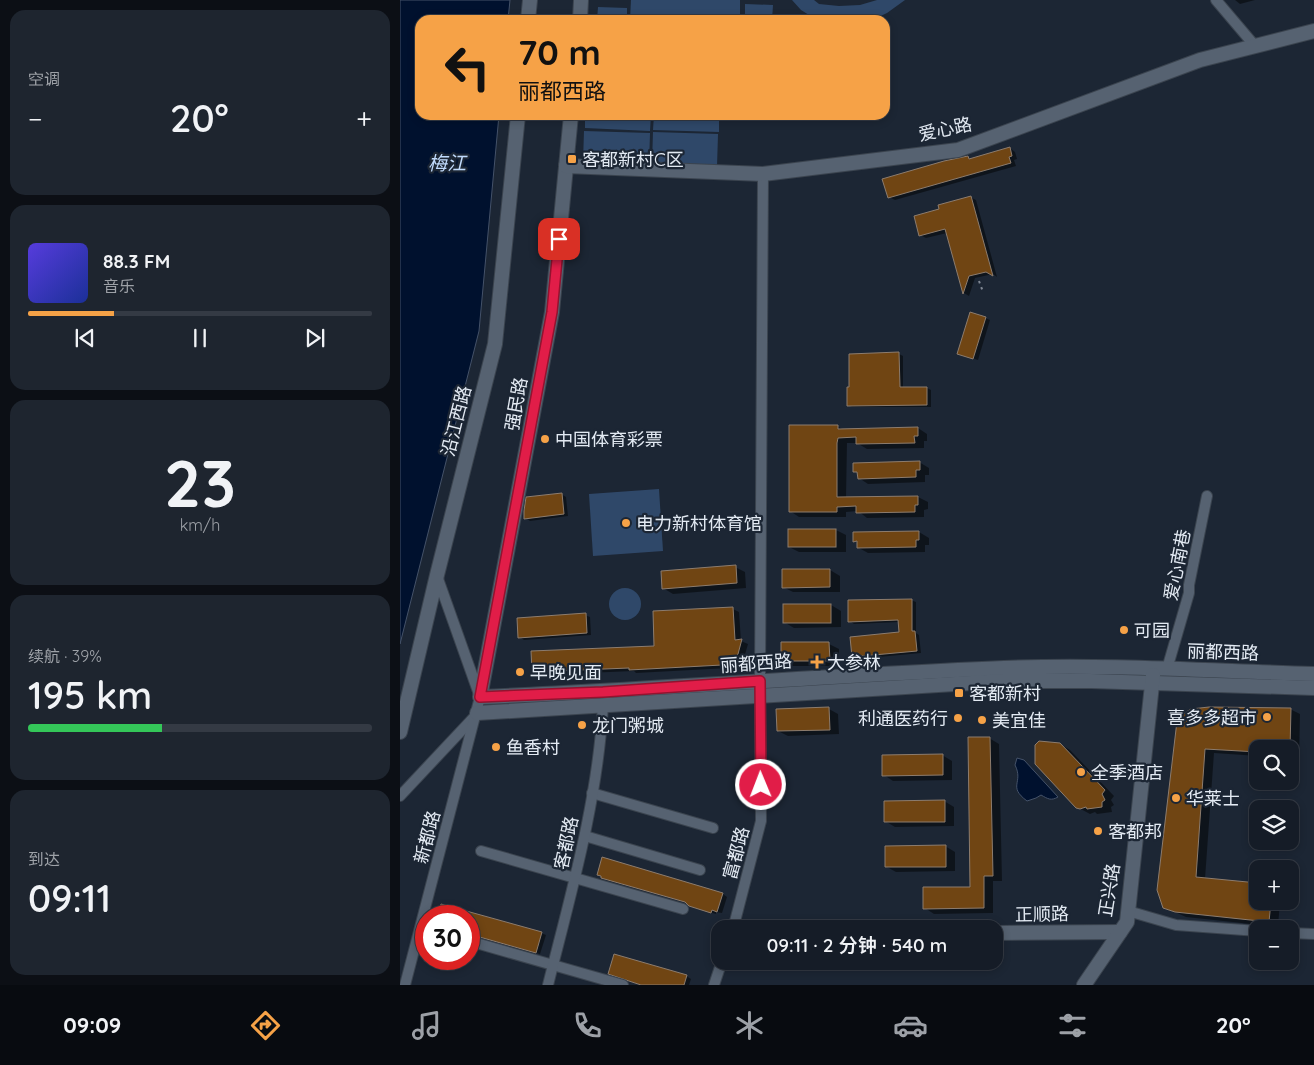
<!DOCTYPE html>
<html lang="zh">
<meta charset="utf-8">
<style>
body{margin:0;font-family:Quicksand,"Noto Sans SC",sans-serif;background:#1e252f;color:#f1f3f6;height:100vh;display:flex;flex-direction:column;font-size:19px;white-space:nowrap}
*{box-sizing:border-box;margin:0}
p{font-size:16px;color:#9da1a7}
.icon{flex:none;width:28px;height:28px;fill:none;stroke:currentColor;stroke-width:2;stroke-linecap:round;stroke-linejoin:round}
.map{position:relative;flex:1;overflow:hidden}
.panel{display:flex;flex-direction:column;gap:10px;padding:10px;background:#0c0f15;width:400px}
.panel>*{flex:none}
.guide{position:absolute;left:15px;top:15px;width:475px;height:105px;border-radius:15px;box-shadow:0 2px 8px #0003,0 0 0 1px #343a44;background:#f6a247;color:#111;overflow:hidden}
.fabs{position:absolute;left:849px;top:740px;display:grid;gap:10px}
.fabs a{display:grid;place-items:center;width:50px;height:50px;border-radius:10px;background:#151c27;box-shadow:0 2px 8px #0003,0 0 0 1px #343a44;font-size:25px}
.speed{position:absolute;left:15px;top:905px;display:flex;gap:10px;font-size:25px;font-weight:700;text-align:center}
.speed>*{display:grid;place-content:center;width:65px;height:65px;border-radius:50%;background:#151c27;box-shadow:0 2px 8px #0003,0 0 0 1px #343a44;line-height:1}
.speed .limit{border:8px solid #d22;background:#fff;color:#111}
.pin{position:absolute;display:grid;place-items:center;width:42px;height:42px;color:#fff;margin:-21px;border-radius:10px;box-shadow:0 2px 8px #0006}
.me{position:absolute;width:55px;margin:-28px;rotate:359deg;stroke-linejoin:round;filter:drop-shadow(0 0 4px #0008)}
.turn{display:flex;align-items:center;gap:18px;height:105px;padding:0 20px;font-size:22px}
.turn .icon{width:65px;height:65px;stroke-width:2.5}
.turn b{display:block;font-size:35px;line-height:42px}
.big{font-size:38px;font-weight:600;line-height:1.1}
.panel .tile{flex:1;display:flex;flex-direction:column;justify-content:center;gap:8px;min-width:0;padding:0 18px;border-radius:15px;background:#1e252f}
.panel .dial{align-items:center;gap:0}
.dial b{font-size:65px;line-height:1}
.song{display:flex;align-items:center;gap:15px}
.cover{width:60px;height:60px;border-radius:8px;background:linear-gradient(135deg,hsl(250 70% 55%),hsl(230 70% 35%))}
.played{height:5px;border-radius:2px;background:linear-gradient(90deg,#f6a247 25%,#343a44 25%)}
.keys{display:flex;justify-content:space-around;direction:ltr}
.heat{display:flex;justify-content:space-between;align-items:center;font-size:28px;direction:ltr}
.charge{height:8px;border-radius:4px;background:linear-gradient(90deg,#34c759 39%,#343a44 0)}
.trip{position:absolute;left:311px;top:920px;width:292px;height:50px;border-radius:15px;background:#151c27;box-shadow:0 2px 8px #0003,0 0 0 1px #343a44;font-weight:600;line-height:50px;text-align:center}
.tabs{display:flex;height:80px;justify-content:space-around;align-items:center;background:#080b10;color:#9da1a7}
.tabs .icon{width:35px;height:35px}
.tabs .current{color:#f6a247}
.tabs b{font-size:22px;color:#f1f3f6}
main{display:flex;flex:1;min-height:0}
.map>svg:first-child{display:block}
.green{fill:#2f4869}
.water{fill:#00112e;stroke:#445269}
.shadow{fill:#0007}
.building{fill:#704513;stroke:#8c7c6e}
.lines{fill:none;stroke-linecap:round;stroke-linejoin:round}
.street-casing{stroke:#3b444f;stroke-width:12}
.secondary-casing{stroke:#3b444f;stroke-width:16}
.path{stroke:#808894;stroke-width:2;stroke-dasharray:2.5 4;stroke-linecap:butt}
.street{stroke:#566271;stroke-width:10}
.secondary{stroke:#566271;stroke-width:14}
.route-casing{stroke:#92132f;stroke-width:12}
.route{stroke:#e11d48;stroke-width:9}
.poi-dot{fill:#f6a247;stroke:#1c2634;stroke-width:2}
.labels{text-anchor:middle;dominant-baseline:central;stroke-width:4.5;stroke-linejoin:round;paint-order:stroke}
.street-label{font-size:18px;fill:#e3eaf3;stroke:#1c2634}
.poi-label{font-size:18px;fill:#e3eaf3;stroke:#1c2634;text-anchor:start}
.water-label{font-size:19px;font-style:italic;fill:#c0dafc;stroke:#1c2634}
</style>
<main>
<section class="panel">
<div class="tile"><p>空调</p>
<div class="heat"><a>−</a><b class="big">20°</b><a>+</a></div>
</div>
<div class="tile">
<div class="song"><i class="cover"></i><div><b>88.3 FM</b><p>音乐</p></div></div>
<div class="played"></div>
<div class="keys"><svg class="icon" aria-label="previous" viewBox="0 0 24 24"><path d="M18 5L8 12l10 7zM5 5v14"/></svg><svg class="icon" aria-label="pause" viewBox="0 0 24 24"><path d="M8 5v14M16 5v14"/></svg><svg class="icon" aria-label="next" viewBox="0 0 24 24"><path d="M6 5l10 7-10 7zM19 5v14"/></svg></div>
</div>
<div class="tile dial"><b>23</b><p>km/h</p></div>
<div class="tile"><p>续航 · 39%</p><b class="big">195 km</b><div class="charge"></div></div>
<div class="tile"><p>到达</p><b class="big">09:11</b></div>
</section>
<div class="map">
<svg width="914" height="985" viewBox="0 0 914 985">
<rect width="100%" height="100%" fill="#1c2634"/>
<g class="green">
<polygon points="231,0 340,0 340,20 230,20"/>
<polygon points="392,0 414,0 419,4 439,6 460,5 477,0 505,0 487,13 472,20 417,20 401,10"/>
<polygon points="345,4 373,5 372,20 345,20"/>
<polygon points="198,7 227,8 227,20 197,20"/>
<polygon points="185,115 251,115 250,131 185,128"/>
<polygon points="254,115 319,115 319,132 253,130"/>
<polygon points="184,131 250,133 249,165 183,162"/>
<polygon points="253,132 318,134 317,166 252,163"/>
<polygon points="259,489 263,551 193,556 189,494"/>
<circle cx="225" cy="604" r="16"/>
</g>
<g class="water">
<polygon points="0,0 110,0 108,20 20,20 20,115 99,115 79,331 0,644"/>
<path d="M617 758 624 760 658 797C651 801 648 799 641 795L636 798 627 801C607 786 624 783 615 765Z"/>
</g>
<g class="shadow">
<polygon points="835,0 855,0 840,4"/>
<polygon points="610,148 615,152 617,159 614,160 616,166 495,200 489,197 567,157 572,159"/>
<polygon points="570,197 576,200 597,277 593,274 575,278 569,296 564,293 547,233 526,238 520,235 541,210"/>
<polygon points="585,318 590,320 578,360 559,354"/>
<polygon points="499,354 503,356 503,388 527,388 531,390 531,407 452,407 448,405"/>
<polygon points="437,426 444,430 518,428 527,434 527,441 524,441 524,448 467,449 457,443 447,443 446,498 518,497 528,502 528,509 524,510 524,517 467,518 458,511 446,512 446,517 399,517 390,511"/>
<polygon points="519,462 529,468 529,475 525,475 525,482 468,484 459,478 459,474 455,471"/>
<polygon points="161,494 166,497 168,516 130,521 126,518"/>
<polygon points="436,530 446,535 446,552 399,552 389,547"/>
<polygon points="519,532 529,538 529,545 525,545 525,552 468,553 459,548 458,543 454,541 454,533"/>
<polygon points="335,567 345,572 346,588 273,594 263,588"/>
<polygon points="430,570 440,576 440,592 393,592 383,587"/>
<polygon points="511,600 516,602 516,633 519,635 521,653 457,659 453,657 500,634 499,622 454,624 450,621"/>
<polygon points="431,605 441,611 441,627 394,628 384,622"/>
<polygon points="333,609 339,612 341,641 348,644 344,658 338,666 329,668 236,673 234,671 139,675 133,672 256,647 255,612"/>
<polygon points="185,615 190,617 191,635 124,640 120,637"/>
<polygon points="382,644 429,644 439,649 439,666 392,666 382,660"/>
<polygon points="429,709 438,714 439,734 388,736 378,731"/>
<polygon points="890,709 900,714 899,759 890,758 890,749 858,749 858,756 814,753 805,879 858,901 880,901 878,927 786,917 764,907 778,722"/>
<polygon points="589,738 599,744 602,881 593,881 593,913 534,914 525,908 572,888"/>
<polygon points="660,744 670,750 714,796 711,800 714,805 711,807 712,812 697,814 695,812 690,814 677,807"/>
<polygon points="542,755 552,761 552,780 493,781 484,775"/>
<polygon points="544,801 554,807 554,826 495,827 485,821"/>
<polygon points="545,846 555,852 555,871 496,872 487,867"/>
<polygon points="198,874 323,894 327,897 322,913 316,912 316,914 295,908 288,903 206,880"/>
<polygon points="42,906 141,933 146,935 140,954 76,936 69,936 69,916 39,916"/>
<polygon points="286,976 291,979 289,985 241,985 229,980"/>
</g>
<g class="building">
<polygon points="610,147 612,156 609,157 611,163 488,198 482,179 544,161 568,156 569,159"/>
<polygon points="571,196 593,276 586,272 569,276 563,294 545,229 519,236 514,216 539,209 538,205"/>
<polygon points="570,312 586,317 573,359 557,354"/>
<polygon points="499,352 500,387 527,387 527,405 447,406 447,387 449,387 449,354"/>
<polygon points="389,425 438,425 438,429 518,427 518,436 514,436 515,443 456,444 456,437 438,438 437,443 437,497 518,496 518,505 515,505 515,512 456,513 456,506 437,507 437,512 389,512"/>
<polygon points="520,461 520,470 516,470 516,477 458,479 457,472 453,472 453,463"/>
<polygon points="162,493 164,514 124,519 124,511 126,497"/>
<rect x="388" y="529" width="48" height="18"/>
<polygon points="519,531 519,540 516,540 516,547 457,548 457,541 453,542 453,532"/>
<polygon points="336,565 337,583 262,589 261,571"/>
<polygon points="382,569 430,569 430,587 382,588"/>
<polygon points="512,599 512,631 515,631 517,651 452,657 450,637 499,632 498,620 448,622 448,600"/>
<rect x="383" y="604" width="48" height="19"/>
<polygon points="333,607 335,640 342,639 338,654 331,663 322,665 229,670 229,668 132,672 131,651 254,646 253,611"/>
<polygon points="186,613 187,633 118,638 117,618"/>
<polygon points="381,642 429,642 430,661 381,661"/>
<polygon points="429,707 430,730 377,731 376,709"/>
<polygon points="809,707 891,708 890,749 858,749 858,752 805,749 796,877 858,883 858,901 871,901 869,922 775,912 763,908 757,890 777,721 783,714 791,709"/>
<polygon points="568,737 590,737 593,876 584,876 584,908 523,909 523,887 570,887"/>
<polygon points="639,741 660,743 705,790 702,794 705,800 702,802 702,807 687,809 686,807 680,809 676,808 635,764 635,745"/>
<polygon points="543,754 543,775 482,776 482,755"/>
<polygon points="545,800 545,822 484,822 484,801"/>
<polygon points="546,845 546,867 485,867 485,846"/>
<polygon points="202,857 323,893 317,912 312,910 311,913 289,906 285,902 201,878 201,876 197,875"/>
<polygon points="41,904 142,932 136,953 69,934 69,916 38,916"/>
<polygon points="214,954 287,975 284,985 241,985 208,974"/>
</g>
<g class="lines">
<defs>
<g id="street">
<polyline points="816,0 855,46"/>
<polyline points="767,669 789,593 789,585 807,496"/>
<polyline points="192,793 313,828"/>
<polyline points="0,796 77,714"/>
<polyline points="185,836 300,870"/>
<polyline points="81,851 283,909"/>
<polyline points="728,911 776,925 858,931"/>
<polyline points="333,929 361,821 360,681 363,174"/>
<polyline points="890,933 914,934"/>
<polyline points="69,941 223,985"/>
<polyline points="5,985 80,697 37,576"/>
<path d="M148 985C171 893 198 800 203 705"/>
<polyline points="314,985 322,961"/>
</g>
<g id="secondary">
<polyline points="128,20 130,0"/>
<polyline points="180,20 181,0"/>
<path d="M171 115 152 312 80 697C255 690 429 675 604 668 707 664 811 671 914 674"/>
<polyline points="166,166 363,174 558,150 800,60 914,31"/>
<polyline points="77,713 604,681 691,681 914,688"/>
<polyline points="0,732 37,575 95,344 118,115"/>
<polyline points="595,933 720,932"/>
<polyline points="684,985 727,922 753,675"/>
</g>
</defs>
<use href="#street" class="street-casing"/>
<use href="#secondary" class="secondary-casing"/>
<polyline class="path" points="579,281 583,292"/>
<use href="#street" class="street"/>
<use href="#secondary" class="secondary"/>
</g>
<g class="lines">
<defs>
<polyline id="route" points="159,239 152,312 80,697 203,692 360,681 361,785"/>
</defs>
<use href="#route" class="route-casing"/>
<use href="#route" class="route"/>
</g>
<g class="poi-dot">
<rect x="167" y="154" width="10" height="10" rx="2.5"/>
<circle cx="145" cy="439" r="5"/>
<circle cx="226" cy="523" r="5"/>
<circle cx="724" cy="630" r="5"/>
<path d="M414.5 654.5h5v5h5v5h-5v5h-5v-5h-5v-5h5z"/>
<circle cx="120" cy="672" r="5"/>
<rect x="554" y="688" width="10" height="10" rx="2.5"/>
<circle cx="867" cy="717" r="5"/>
<circle cx="558" cy="718" r="5"/>
<circle cx="582" cy="720" r="5"/>
<circle cx="182" cy="725" r="5"/>
<circle cx="96" cy="747" r="5"/>
<circle cx="681" cy="772" r="5"/>
<circle cx="776" cy="798" r="5"/>
<circle cx="698" cy="831" r="5"/>
</g>
<g class="labels">
<g class="street-label">
<text transform="translate(545 129) rotate(-12)">爱心路</text>
<text transform="translate(116 404) rotate(-80)">强民路</text>
<text transform="translate(56 421) rotate(-76)">沿江西路</text>
<text transform="translate(777 565) rotate(-79)">爱心南巷</text>
<text transform="translate(823 652) rotate(2)">丽都西路</text>
<text transform="translate(356 663) rotate(-4)">丽都西路</text>
<text transform="translate(27 837) rotate(-75)">新都路</text>
<text transform="translate(166 843) rotate(-78)">客都路</text>
<text transform="translate(336 853) rotate(-75)">富都路</text>
<text transform="translate(709 890) rotate(-81)">正兴路</text>
<text transform="translate(642 914) rotate(-1)">正顺路</text>
</g>
<g class="poi-label">
<text x="182" y="159">客都新村C区</text>
<text x="155" y="439">中国体育彩票</text>
<text x="236" y="523">电力新村体育馆</text>
<text x="734" y="630">可园</text>
<text x="427" y="662">大参林</text>
<text x="130" y="672">早晚见面</text>
<text x="569" y="693">客都新村</text>
<text x="857" y="717" text-anchor="end">喜多多超市</text>
<text x="548" y="718" text-anchor="end">利通医药行</text>
<text x="592" y="720">美宜佳</text>
<text x="192" y="725">龙门粥城</text>
<text x="106" y="747">鱼香村</text>
<text x="691" y="772">全季酒店</text>
<text x="786" y="798">华莱士</text>
<text x="708" y="831">客都邦</text>
</g>
<g class="water-label">
<text x="47" y="163">梅江</text>
</g>
</g>
</svg>
<div class="fabs">
<a><svg class="icon" aria-label="search" viewBox="0 0 24 24"><circle cx="10" cy="10" r="6"/><path d="M15 15l6 6"/></svg></a>
<a><svg class="icon" aria-label="layers" viewBox="0 0 24 24"><path d="M12 4l9 5-9 5-9-5zM3 14l9 5 9-5"/></svg></a>
<a>+</a>
<a>−</a>
</div>
<div class="speed"><div class="limit">30</div></div>
<div class="pin" style="left:159px;top:239px;background:#d93025"><svg class="icon" aria-label="arrive" viewBox="0 0 24 24"><path d="M6 21V4h12l-3 4 3 4H6"/></svg></div>
<svg class="me" style="left:361px;top:785px" viewBox="-20 -20 40 40"><circle r="17" fill="#e11d48" stroke="#fff" stroke-width="3"/><path d="M0-11L8 9 0 5-8 9z" fill="#fff"/></svg>
<div class="trip">09:11 · 2 分钟 · 540 m</div>
<div class="guide">
<div class="turn"><svg class="icon" aria-label="left" viewBox="0 0 24 24"><path d="M17 20v-9H6M10 6l-5 5 5 5"/></svg><div><b>70 m</b>丽都西路</div></div>
</div>
</div>
</main>
<nav class="tabs">
<b>09:09</b>
<svg class="icon current" aria-label="directions" viewBox="0 0 24 24"><path d="M12 3l9 9-9 9-9-9zM9 14v-3h6M13 9l2 2-2 2"/></svg>
<svg class="icon" aria-label="music" viewBox="0 0 24 24"><path d="M9 18V5l10-2v13"/><circle cx="6" cy="18" r="3"/><circle cx="16" cy="16" r="3"/></svg>
<svg class="icon" aria-label="phone" viewBox="0 0 24 24"><path d="M5 4h4l2 5-3 2q2 4 5 5l2-3 5 2v4C11 20 4 13 5 4z"/></svg>
<svg class="icon" aria-label="climate" viewBox="0 0 24 24"><path d="M12 3v18M4 7l16 10M4 17L20 7"/></svg>
<svg class="icon" aria-label="car" viewBox="0 0 24 24"><path d="M5 17H2v-5l4-1 3-4h7l3 4 3 1v5h-3M9 17h6M6 11h13"/><circle cx="7" cy="17" r="2"/><circle cx="17" cy="17" r="2"/></svg>
<svg class="icon" aria-label="filters" viewBox="0 0 24 24"><path d="M4 7h16M4 17h16"/><circle cx="9" cy="7" r="2"/><circle cx="15" cy="17" r="2"/></svg>
<b>20°</b>
</nav>
